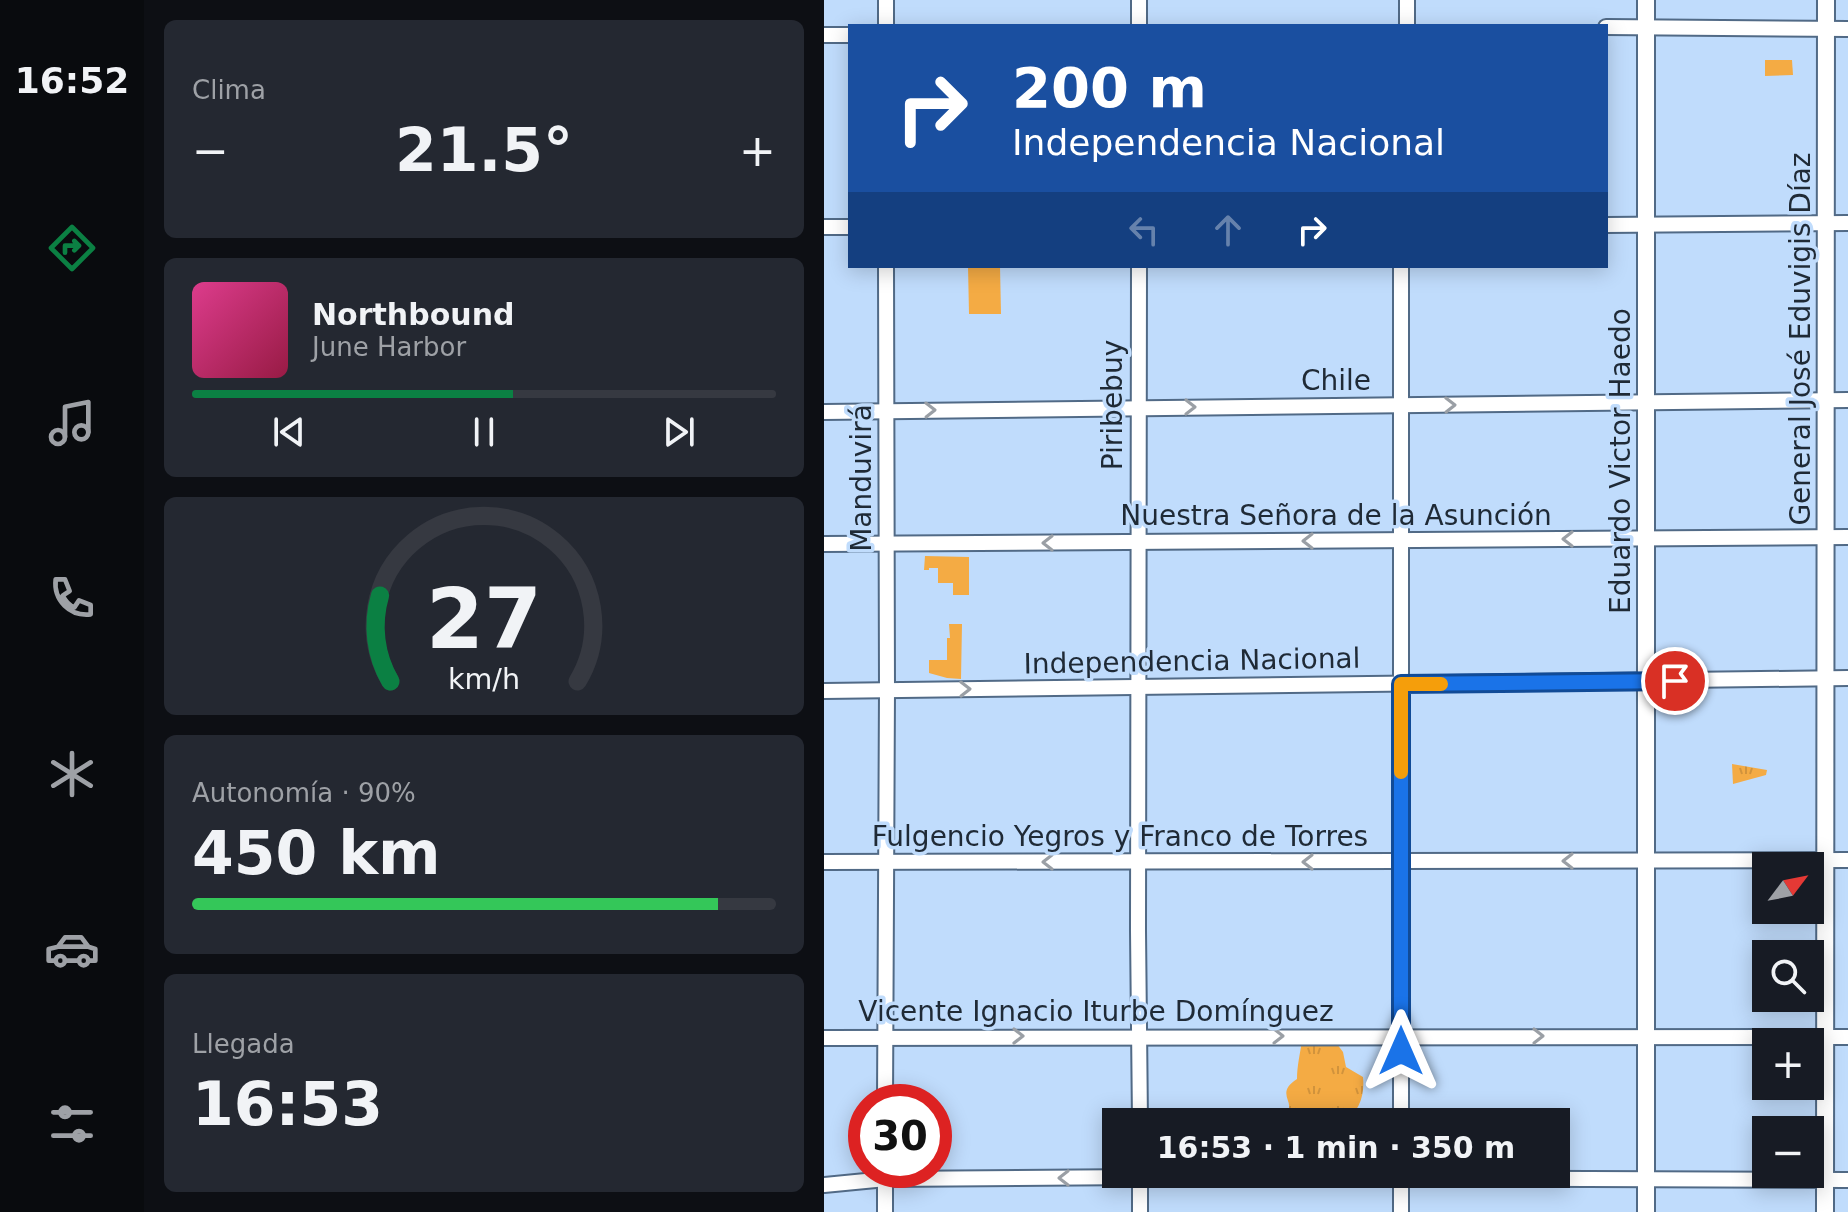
<!DOCTYPE html>
<html lang="es">
<meta charset="utf-8">
<style>
body{margin:0;font-family:"DejaVu Sans",sans-serif;background:#242831;color:#f1f3f6;height:100vh;display:flex;flex-direction:column;font-size:30px;white-space:nowrap}
*{box-sizing:border-box;margin:0}
p{font-size:26px;color:#9ea1a6}
.icon{flex:none;width:44px;height:44px;fill:none;stroke:currentColor;stroke-width:2;stroke-linecap:round;stroke-linejoin:round}
.map{position:relative;flex:1;overflow:hidden}
.side{display:flex;flex-direction:column;gap:20px;padding:20px;background:#0d0f14;width:680px}
.side>*{flex:none}
.guide{position:absolute;left:24px;top:24px;width:760px;height:244px;border-radius:0px;box-shadow:0 4px 20px #0003;background:#1a4fa0;color:#fff;overflow:hidden}
.needle{width:52px;rotate:58deg}
.tools{position:absolute;left:928px;top:852px;display:grid;gap:16px}
.tools a{display:grid;place-items:center;width:72px;height:72px;border-radius:0px;background:#171b24;box-shadow:0 4px 20px #0003;font-size:40px}
.speed{position:absolute;left:24px;top:1084px;display:flex;gap:16px;font-size:40px;font-weight:700;text-align:center}
.speed>*{display:grid;place-content:center;width:104px;height:104px;border-radius:50%;background:#171b24;box-shadow:0 4px 20px #0003;line-height:1}
.speed .limit{border:12px solid #d22;background:#fff;color:#111}
.pin{position:absolute;display:grid;place-items:center;width:68px;height:68px;color:#fff;margin:-34px;border:4px solid #fff;border-radius:50%;box-shadow:0 2px 8px #0007}
.me{position:absolute;width:88px;margin:-44px;rotate:0deg;stroke-linejoin:round;filter:drop-shadow(0 0 6px #0008)}
.turn{display:flex;align-items:center;gap:28px;height:168px;padding:0 32px;font-size:36px}
.turn .icon{width:104px;height:104px;stroke-width:2.5}
.turn b{display:block;font-size:56px;line-height:68px}
.lanes{display:flex;align-items:center;height:76px;padding:0 32px;background:#0003;justify-content:center;gap:40px;direction:ltr}
.lanes .off{opacity:.35}
.big{font-size:60px;font-weight:600;line-height:1.1}
.side .card{flex:1;display:flex;flex-direction:column;justify-content:center;gap:12px;min-width:0;padding:0 28px;border-radius:12px;background:#242831}
.side .dial{align-items:center;gap:0}
.dial svg{height:208px;overflow:visible;fill:none;stroke:#363941;stroke-width:7;stroke-linecap:round;text-anchor:middle}
.dial text{fill:#f1f3f6;stroke:none}
.song{display:flex;align-items:center;gap:24px}
.cover{width:96px;height:96px;border-radius:12px;background:linear-gradient(135deg,hsl(330 70% 55%),hsl(340 70% 35%))}
.played{height:8px;border-radius:4px;background:linear-gradient(90deg,#0b8043 55%,#363941 55%)}
.keys{display:flex;justify-content:space-around;direction:ltr}
.heat{display:flex;justify-content:space-between;align-items:center;font-size:44px;direction:ltr}
.charge{height:12px;border-radius:6px;background:linear-gradient(90deg,#34c759 90%,#363941 0)}
.trip{position:absolute;left:278px;top:1108px;width:468px;height:80px;border-radius:0px;background:#171b24;box-shadow:0 4px 20px #0003;font-weight:600;line-height:80px;text-align:center}
main{display:flex;flex:1;min-height:0}
.tabs{display:flex;flex-direction:column;width:144px;justify-content:space-around;align-items:center;background:#090b0e;color:#9ea1a6}
.tabs .icon{width:56px;height:56px}
.tabs .selected{color:#0b8043}
.tabs b{font-size:36px;color:#f1f3f6}
.map>svg:first-child{display:block}
.grass{fill:url(#grass-tufts)}
.pitch{fill:#f4ab44}
.lines{fill:none;stroke-linecap:round;stroke-linejoin:round}
.minor-casing{stroke:#516a86;stroke-width:18}
.tertiary-casing{stroke:#516a86;stroke-width:20}
.minor{stroke:#fff;stroke-width:14}
.tertiary{stroke:#fff;stroke-width:16}
.oneway{stroke:#9a9fa5}
.route-casing{stroke:#114b97;stroke-width:20}
.route{stroke:#1a73e8;stroke-width:14}
.slow{stroke:#f59e0b;stroke-width:14}
.labels{text-anchor:middle;dominant-baseline:central;stroke-width:7;stroke-linejoin:round;paint-order:stroke}
.street-label{font-size:28px;fill:#1f2a36;stroke:#c0dcfc}
</style>
<main>
<nav class="tabs">
<b>16:52</b>
<svg class="icon selected" aria-label="directions" viewBox="0 0 24 24"><path d="M12 3l9 9-9 9-9-9zM9 14v-3h6M13 9l2 2-2 2"/></svg>
<svg class="icon" aria-label="music" viewBox="0 0 24 24"><path d="M9 18V5l10-2v13"/><circle cx="6" cy="18" r="3"/><circle cx="16" cy="16" r="3"/></svg>
<svg class="icon" aria-label="phone" viewBox="0 0 24 24"><path d="M5 4h4l2 5-3 2q2 4 5 5l2-3 5 2v4C11 20 4 13 5 4z"/></svg>
<svg class="icon" aria-label="climate" viewBox="0 0 24 24"><path d="M12 3v18M4 7l16 10M4 17L20 7"/></svg>
<svg class="icon" aria-label="car" viewBox="0 0 24 24"><path d="M5 17H2v-5l4-1 3-4h7l3 4 3 1v5h-3M9 17h6M6 11h13"/><circle cx="7" cy="17" r="2"/><circle cx="17" cy="17" r="2"/></svg>
<svg class="icon" aria-label="filters" viewBox="0 0 24 24"><path d="M4 7h16M4 17h16"/><circle cx="9" cy="7" r="2"/><circle cx="15" cy="17" r="2"/></svg>
</nav>
<section class="side">
<div class="card"><p>Clima</p>
<div class="heat"><a>−</a><b class="big">21.5°</b><a>+</a></div>
</div>
<div class="card">
<div class="song"><i class="cover"></i><div><b>Northbound</b><p>June Harbor</p></div></div>
<div class="played"></div>
<div class="keys"><svg class="icon" aria-label="previous" viewBox="0 0 24 24"><path d="M18 5L8 12l10 7zM5 5v14"/></svg><svg class="icon" aria-label="pause" viewBox="0 0 24 24"><path d="M8 5v14M16 5v14"/></svg><svg class="icon" aria-label="next" viewBox="0 0 24 24"><path d="M6 5l10 7-10 7zM19 5v14"/></svg></div>
</div>
<div class="card dial"><svg viewBox="0 0 100 80">
<path d="M14 69A42 42 0 1 1 86 69"/>
<path d="M14 69A42 42 0 0 1 10 36" stroke="#0b8043"/>
<text x="50" y="56" font-size="32" font-weight="700">27</text>
<text x="50" y="72" font-size="11">km/h</text>
</svg></div>
<div class="card"><p>Autonomía · 90%</p><b class="big">450 km</b><div class="charge"></div></div>
<div class="card"><p>Llegada</p><b class="big">16:53</b></div>
</section>
<div class="map">
<svg width="1024" height="1212" viewBox="0 0 1024 1212">
<defs>
<pattern id="grass-tufts" width="24" height="20" patternUnits="userSpaceOnUse" patternTransform="scale(2)"><rect width="24" height="20" fill="#f4ab44"/><path d="M3 7l-1-3M5 7V3M7 7l1-3M15 17l-1-3M17 17v-4M19 17l1-3" fill="none" stroke="#d1933c"/></pattern>
</defs>
<rect width="100%" height="100%" fill="#c0dcfc"/>
<g class="grass">
<polygon points="908,764 943,770 942,775 909,784"/>
<path d="M478 1041 513 1044 519 1052 522 1067 539 1077C541 1095 535 1112 520 1122H429C439 1118 454 1120 462 1113 473 1102 450 1094 473 1079 473 1066 476 1054 478 1041Z"/>
</g>
<g class="pitch">
<polygon points="941,60 968,60 969,75 941,76"/>
<polygon points="144,266 176,266 177,314 145,314"/>
<polygon points="101,556 145,557 145,595 129,595 129,583 114,583 114,568 105,568 105,570 100,570"/>
<polygon points="125,624 138,624 137,679 123,678 105,673 105,660 123,660 123,638 126,638"/>
</g>
<g class="lines">
<defs>
<g id="minor">
<polyline points="62,0 62,26"/>
<polyline points="583,0 583,26"/>
<polyline points="315,26 315,0"/>
<polyline points="782,27 1024,29"/>
<polyline points="0,35 26,35"/>
<polyline points="782,225 1024,223"/>
<polyline points="0,227 26,227"/>
<polyline points="315,266 314,931 316,1122"/>
<polyline points="577,266 577,1122"/>
<polyline points="0,412 1024,400"/>
<polyline points="0,544 1024,537"/>
<polyline points="0,691 1024,678"/>
<polyline points="0,862 1024,860"/>
<polyline points="0,1038 1024,1037"/>
<polyline points="61,1102 63,690 62,266"/>
<polyline points="316,1174 316,1212"/>
<polyline points="577,1174 577,1212"/>
<polyline points="0,1185 62,1179 316,1177 1024,1180"/>
<polyline points="61,1212 61,1172"/>
</g>
<g id="tertiary">
<polyline points="822,0 822,1212"/>
<polyline points="1001,1212 1002,0"/>
</g>
</defs>
<use href="#minor" class="minor-casing"/>
<use href="#tertiary" class="tertiary-casing"/>
<use href="#minor" class="minor"/>
<use href="#tertiary" class="tertiary"/>
</g>
<defs><path id="oneway-chevron" d="M-2-3.5L2.5 0L-2 3.5" fill="none" stroke-width="1.6" stroke-linecap="round" stroke-linejoin="round" transform="scale(2)"/></defs>
<g class="oneway">
<use href="#oneway-chevron" transform="translate(626 405) rotate(-1)"/>
<use href="#oneway-chevron" transform="translate(366 407)"/>
<use href="#oneway-chevron" transform="translate(106 410) rotate(-1)"/>
<use href="#oneway-chevron" transform="translate(744 539) rotate(180)"/>
<use href="#oneway-chevron" transform="translate(484 541) rotate(180)"/>
<use href="#oneway-chevron" transform="translate(224 543) rotate(180)"/>
<use href="#oneway-chevron" transform="translate(141 689) rotate(-1)"/>
<use href="#oneway-chevron" transform="translate(744 861) rotate(180)"/>
<use href="#oneway-chevron" transform="translate(224 862) rotate(-180)"/>
<use href="#oneway-chevron" transform="translate(484 862) rotate(-180)"/>
<use href="#oneway-chevron" transform="translate(194 1036)"/>
<use href="#oneway-chevron" transform="translate(454 1036)"/>
<use href="#oneway-chevron" transform="translate(714 1036)"/>
<use href="#oneway-chevron" transform="translate(240 1178) rotate(180)"/>
</g>
<g class="lines">
<defs>
<polyline id="route" points="577,1051 577,684 851,681"/>
</defs>
<use href="#route" class="route-casing"/>
<use href="#route" class="route"/>
<polyline class="slow" points="577,772 577,684 617,684"/>
</g>
<g class="labels">
<g class="street-label">
<text transform="translate(976 339) rotate(-90)">General José Eduvigis Díaz</text>
<text x="512" y="380">Chile</text>
<text transform="translate(288 405) rotate(-90)">Piribebuy</text>
<text transform="translate(796 461) rotate(-90)">Eduardo Victor Haedo</text>
<text transform="translate(37 478) rotate(-90)">Manduvirá</text>
<text x="512" y="515">Nuestra Señora de la Asunción</text>
<text transform="translate(368 661) rotate(-1)">Independencia Nacional</text>
<text x="296" y="836">Fulgencio Yegros y Franco de Torres</text>
<text x="272" y="1011">Vicente Ignacio Iturbe Domínguez</text>
</g>
</g>
</svg>
<div class="tools">
<a><svg class="needle" viewBox="-14 -14 28 28"><path d="M0-13l5 13h-10z" fill="#e53935"/><path d="M0 13l5-13h-10z" fill="#9ea1a6"/></svg></a>
<a><svg class="icon" aria-label="search" viewBox="0 0 24 24"><circle cx="10" cy="10" r="6"/><path d="M15 15l6 6"/></svg></a>
<a>+</a>
<a>−</a>
</div>
<div class="speed"><div class="limit">30</div></div>
<div class="pin" style="left:851px;top:681px;background:#d93025"><svg class="icon" aria-label="arrive" viewBox="0 0 24 24"><path d="M6 21V4h12l-3 4 3 4H6"/></svg></div>
<svg class="me" style="left:577px;top:1051px" viewBox="-20 -20 40 40"><path d="M0-17L14 15 0 8-14 15z" fill="#1a73e8" stroke="#fff" stroke-width="4"/></svg>
<div class="trip">16:53 · 1 min · 350 m</div>
<div class="guide">
<div class="turn"><svg class="icon" aria-label="right" viewBox="0 0 24 24"><path d="M7 20v-9h11M14 6l5 5-5 5"/></svg><div><b>200 m</b>Independencia Nacional</div></div>
<div class="lanes"><svg class="icon off" aria-label="left" viewBox="0 0 24 24"><path d="M17 20v-9H6M10 6l-5 5 5 5"/></svg><svg class="icon off" aria-label="ahead" viewBox="0 0 24 24"><path d="M12 20V5M6 11l6-6 6 6"/></svg><svg class="icon" aria-label="right" viewBox="0 0 24 24"><path d="M7 20v-9h11M14 6l5 5-5 5"/></svg></div>
</div>
</div>
</main>
